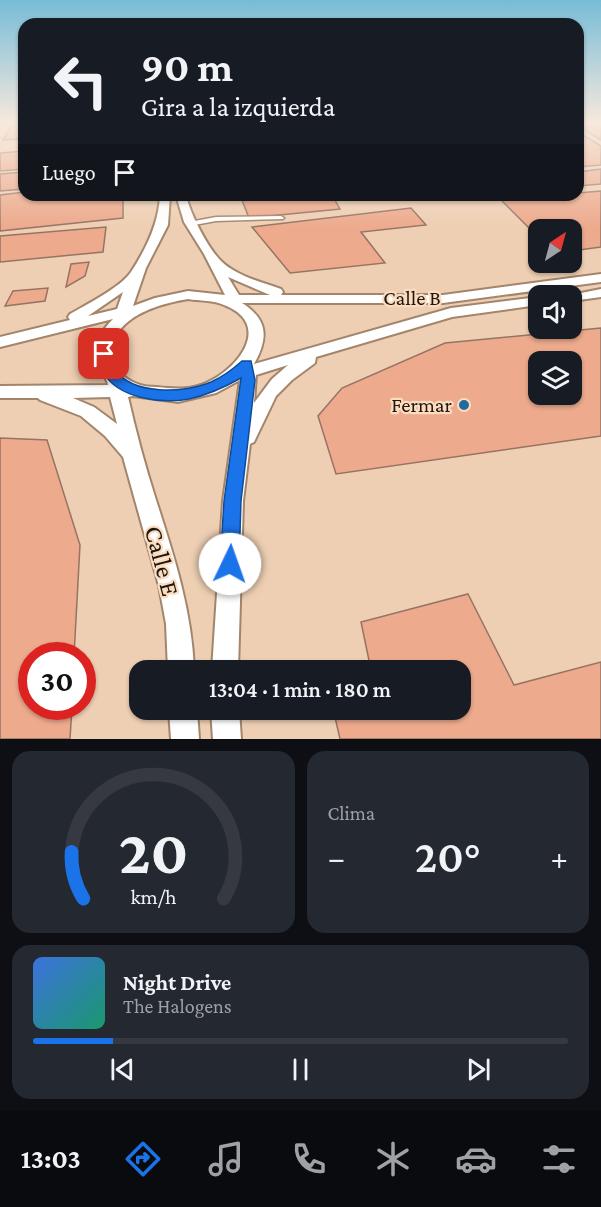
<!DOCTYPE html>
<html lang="es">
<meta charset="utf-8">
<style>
body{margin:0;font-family:"Crimson Pro",serif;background:#242831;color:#f1f3f6;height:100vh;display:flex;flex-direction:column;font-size:22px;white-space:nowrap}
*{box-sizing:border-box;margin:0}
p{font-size:20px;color:#9ea1a6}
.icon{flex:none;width:33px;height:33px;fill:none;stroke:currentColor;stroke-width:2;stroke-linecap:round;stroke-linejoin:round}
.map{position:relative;height:739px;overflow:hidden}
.drawer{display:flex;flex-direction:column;gap:12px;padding:12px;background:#0d0f14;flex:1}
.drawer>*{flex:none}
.top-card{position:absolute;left:18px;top:18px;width:566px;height:183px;border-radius:18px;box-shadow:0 2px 4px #0004;background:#171b24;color:#f1f3f6;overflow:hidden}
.needle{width:39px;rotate:36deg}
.fabs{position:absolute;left:528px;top:219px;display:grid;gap:12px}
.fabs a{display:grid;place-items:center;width:54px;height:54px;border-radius:12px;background:#171b24;box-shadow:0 2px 4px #0004;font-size:30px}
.speed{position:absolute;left:18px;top:642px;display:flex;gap:12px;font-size:30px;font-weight:700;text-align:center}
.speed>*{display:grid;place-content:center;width:78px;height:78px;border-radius:50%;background:#171b24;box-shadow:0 2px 4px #0004;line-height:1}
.speed .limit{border:9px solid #d22;background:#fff;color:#111}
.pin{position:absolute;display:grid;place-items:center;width:51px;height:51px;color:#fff;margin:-26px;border-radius:12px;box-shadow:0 3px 9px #0006}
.me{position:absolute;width:66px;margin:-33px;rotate:3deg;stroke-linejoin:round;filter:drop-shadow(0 0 4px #0008)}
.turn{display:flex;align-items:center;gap:21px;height:126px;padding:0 24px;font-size:27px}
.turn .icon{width:78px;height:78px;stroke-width:2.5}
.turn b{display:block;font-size:42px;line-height:51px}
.then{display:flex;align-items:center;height:57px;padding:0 24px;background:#0003;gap:12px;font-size:22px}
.big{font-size:45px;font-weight:600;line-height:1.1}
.drawer .card{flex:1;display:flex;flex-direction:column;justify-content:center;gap:9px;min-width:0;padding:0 21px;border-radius:18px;background:#242831}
.drawer .dial{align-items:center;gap:0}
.dial svg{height:156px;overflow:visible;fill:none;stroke:#363941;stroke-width:7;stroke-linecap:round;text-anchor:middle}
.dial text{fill:#f1f3f6;stroke:none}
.song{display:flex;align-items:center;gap:18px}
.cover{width:72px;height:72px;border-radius:9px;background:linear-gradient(135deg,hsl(220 70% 55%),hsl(160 70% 35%))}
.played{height:6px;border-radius:3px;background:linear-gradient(90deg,#1a73e8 15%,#363941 15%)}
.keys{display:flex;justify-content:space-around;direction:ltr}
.heat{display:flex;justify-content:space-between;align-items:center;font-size:33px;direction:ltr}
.drawer .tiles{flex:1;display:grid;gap:12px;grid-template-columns:1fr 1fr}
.card:last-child{grid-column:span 2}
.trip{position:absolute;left:129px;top:660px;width:342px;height:60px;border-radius:18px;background:#171b24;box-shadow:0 2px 4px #0004;font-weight:600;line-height:60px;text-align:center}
.menu{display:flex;height:96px;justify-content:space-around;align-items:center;background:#090b0e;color:#9ea1a6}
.menu .icon{width:42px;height:42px}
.menu .on{color:#1a73e8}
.menu b{font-size:27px;color:#f1f3f6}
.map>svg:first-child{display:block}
.building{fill:#edaa8d;stroke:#977364;stroke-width:1.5;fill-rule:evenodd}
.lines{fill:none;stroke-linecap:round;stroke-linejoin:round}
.lane-casing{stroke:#a2856b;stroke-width:3}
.street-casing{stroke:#a2856b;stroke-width:4}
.lane{fill:#fff;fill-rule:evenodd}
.street{fill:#fff;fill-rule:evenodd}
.route{fill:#1a73e8;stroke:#114b97;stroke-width:1.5}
.poi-dot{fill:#206a9d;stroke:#fbdcc0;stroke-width:2}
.labels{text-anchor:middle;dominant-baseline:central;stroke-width:4.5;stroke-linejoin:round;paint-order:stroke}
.street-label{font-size:21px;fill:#20160b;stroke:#fbdcc0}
.poi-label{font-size:21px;fill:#20160b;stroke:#fbdcc0;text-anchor:end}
.near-street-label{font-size:26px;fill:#20160b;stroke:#fbdcc0}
</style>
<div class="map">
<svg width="601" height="739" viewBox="0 0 601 739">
<rect width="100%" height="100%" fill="#eecfb3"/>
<g class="building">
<polygon points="13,124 24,124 24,139 3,140"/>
<polygon points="578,124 601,124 601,140 578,126"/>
<polygon points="578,132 601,146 601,165 578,167"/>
<polygon points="24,151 24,169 0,171 0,153"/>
<polygon points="601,169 601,184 578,186 578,172"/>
<polygon points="24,172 24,189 0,191 0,174"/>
<polygon points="601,191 601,247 572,251 572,230 538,230 538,237 500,199 578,195 578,193"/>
<polygon points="24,192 24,195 123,195 123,218 0,231 0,195"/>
<polygon points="240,195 332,195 340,209 249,218"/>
<polygon points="411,208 426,225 361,232 385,263 290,273 252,227"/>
<polygon points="106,227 103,252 0,262 0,236"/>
<polygon points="89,262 85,276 66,287 71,264"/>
<polygon points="48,288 45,301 5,306 13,291"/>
<path d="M601 328V436L336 474 318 416 342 388 445 343ZM538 362H572V394H538Z"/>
<polygon points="0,438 47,440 80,545 74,656 32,656 32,706 72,706 70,739 0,739"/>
<polygon points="468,594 514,685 601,662 601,739 340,739 334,713 381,719 379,710 460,710 460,670 371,670 361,622"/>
</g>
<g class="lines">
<defs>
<polygon id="lane" points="281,216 284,218 283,219 216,221 189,226 186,224 189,222 216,217"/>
<g id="street">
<path d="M160 195H170L168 225 146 268 133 306 155 298 188 291 225 295 204 254 184 222 176 195H186C190 214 208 248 221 261 236 276 262 282 281 289L283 292 281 295H443L601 274V282L443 303H242C269 320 268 339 254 364L451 308 538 297V305L452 317 316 357 315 363 292 380 276 396 254 442 250 444 243 501 238 670H212L223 501 240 380 216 393 178 402 133 396 128 397C136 432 145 466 156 500 174 556 192 611 194 670H168L166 624 159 586 123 457 105 436 81 416 40 400 38 398H0V386L108 385C107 378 102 374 99 368 91 349 100 332 113 319L0 347V337L70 320 68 317 70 314C86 305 121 287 131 272 146 249 159 223 160 195ZM228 277 270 295H239ZM123 292 117 309 88 316ZM188 299C199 301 214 300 224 305 273 324 239 369 206 383 191 390 174 389 157 387 149 387 142 386 135 383 123 378 114 369 113 356 109 318 158 304 188 299ZM288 365 272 379 254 403 256 375ZM110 397 117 424 94 407 73 398Z"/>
<polygon points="601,289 601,297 572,301 572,296 566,296"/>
<polygon points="169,710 197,710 199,739 171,739"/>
<polygon points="211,710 239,710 241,739 213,739"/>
</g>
</defs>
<use href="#lane" class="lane-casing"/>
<use href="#street" class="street-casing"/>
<use href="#lane" class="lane"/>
<use href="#street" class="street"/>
</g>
<linearGradient id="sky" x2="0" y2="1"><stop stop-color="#77bcd7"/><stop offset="0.54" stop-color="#f7e9dd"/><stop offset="1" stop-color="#f7e9dd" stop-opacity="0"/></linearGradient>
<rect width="601" height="228" fill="url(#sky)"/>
<path class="route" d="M104 350 108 351C111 357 112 363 115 369 132 396 185 393 211 382 222 377 232 370 242 361H251L255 380 241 501 239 564 236 571 230 573 223 571 220 564 224 501 241 378C225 387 208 395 189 399 162 404 118 399 103 372 100 367 99 360 97 354Z"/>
<circle class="poi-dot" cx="464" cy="405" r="6"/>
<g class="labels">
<g class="street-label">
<text x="412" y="298">Calle B</text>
</g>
<g class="poi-label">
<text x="452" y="405">Fermar</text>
</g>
<g class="near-street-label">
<text transform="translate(162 561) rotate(75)">Calle E</text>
</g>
</g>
</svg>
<div class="fabs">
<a><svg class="needle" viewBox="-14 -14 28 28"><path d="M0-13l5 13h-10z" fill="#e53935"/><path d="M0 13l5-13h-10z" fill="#9ea1a6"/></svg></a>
<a><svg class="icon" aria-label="sound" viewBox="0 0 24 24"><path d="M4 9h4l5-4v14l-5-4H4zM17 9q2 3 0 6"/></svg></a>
<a><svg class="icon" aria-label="layers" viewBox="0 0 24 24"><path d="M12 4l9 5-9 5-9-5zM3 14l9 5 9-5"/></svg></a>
</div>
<div class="speed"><div class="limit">30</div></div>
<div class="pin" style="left:104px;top:354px;background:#d93025"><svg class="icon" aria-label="arrive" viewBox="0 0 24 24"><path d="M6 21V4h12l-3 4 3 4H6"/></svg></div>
<svg class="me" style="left:230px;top:564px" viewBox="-20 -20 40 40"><circle r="19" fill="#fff"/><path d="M0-13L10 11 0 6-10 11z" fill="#1a73e8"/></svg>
<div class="trip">13:04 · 1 min · 180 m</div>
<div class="top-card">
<div class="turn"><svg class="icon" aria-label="left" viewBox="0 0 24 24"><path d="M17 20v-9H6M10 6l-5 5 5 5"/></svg><div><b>90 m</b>Gira a la izquierda</div></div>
<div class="then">Luego<svg class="icon" aria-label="arrive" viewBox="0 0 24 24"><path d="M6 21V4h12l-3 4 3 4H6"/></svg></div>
</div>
</div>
<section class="drawer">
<div class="tiles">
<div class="card dial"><svg viewBox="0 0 100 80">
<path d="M14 69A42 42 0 1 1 86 69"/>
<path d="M14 69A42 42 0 0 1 8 45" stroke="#1a73e8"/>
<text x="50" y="56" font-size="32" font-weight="700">20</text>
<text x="50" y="72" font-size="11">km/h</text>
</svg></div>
<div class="card"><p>Clima</p>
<div class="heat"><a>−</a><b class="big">20°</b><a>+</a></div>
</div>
<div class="card">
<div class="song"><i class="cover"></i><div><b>Night Drive</b><p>The Halogens</p></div></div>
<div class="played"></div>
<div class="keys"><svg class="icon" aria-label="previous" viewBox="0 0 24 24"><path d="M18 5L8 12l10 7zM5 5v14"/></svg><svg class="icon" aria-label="pause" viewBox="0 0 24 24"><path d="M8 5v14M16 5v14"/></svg><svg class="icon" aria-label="next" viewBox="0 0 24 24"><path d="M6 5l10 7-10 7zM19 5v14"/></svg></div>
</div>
</div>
</section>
<nav class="menu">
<b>13:03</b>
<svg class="icon on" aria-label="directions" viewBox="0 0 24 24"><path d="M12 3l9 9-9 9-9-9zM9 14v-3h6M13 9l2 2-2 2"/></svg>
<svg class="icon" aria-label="music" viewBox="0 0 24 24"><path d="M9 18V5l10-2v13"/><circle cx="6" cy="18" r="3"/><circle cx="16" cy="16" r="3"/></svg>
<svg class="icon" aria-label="phone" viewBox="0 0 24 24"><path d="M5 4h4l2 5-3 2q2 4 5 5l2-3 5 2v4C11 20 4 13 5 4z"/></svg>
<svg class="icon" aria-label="climate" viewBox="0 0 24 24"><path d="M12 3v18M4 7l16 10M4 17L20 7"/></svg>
<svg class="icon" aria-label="car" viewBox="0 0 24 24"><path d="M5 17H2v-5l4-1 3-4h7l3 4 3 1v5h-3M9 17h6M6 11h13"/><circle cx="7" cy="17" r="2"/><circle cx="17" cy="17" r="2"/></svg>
<svg class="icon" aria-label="filters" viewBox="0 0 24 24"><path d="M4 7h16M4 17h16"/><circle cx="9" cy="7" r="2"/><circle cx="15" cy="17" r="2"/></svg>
</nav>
